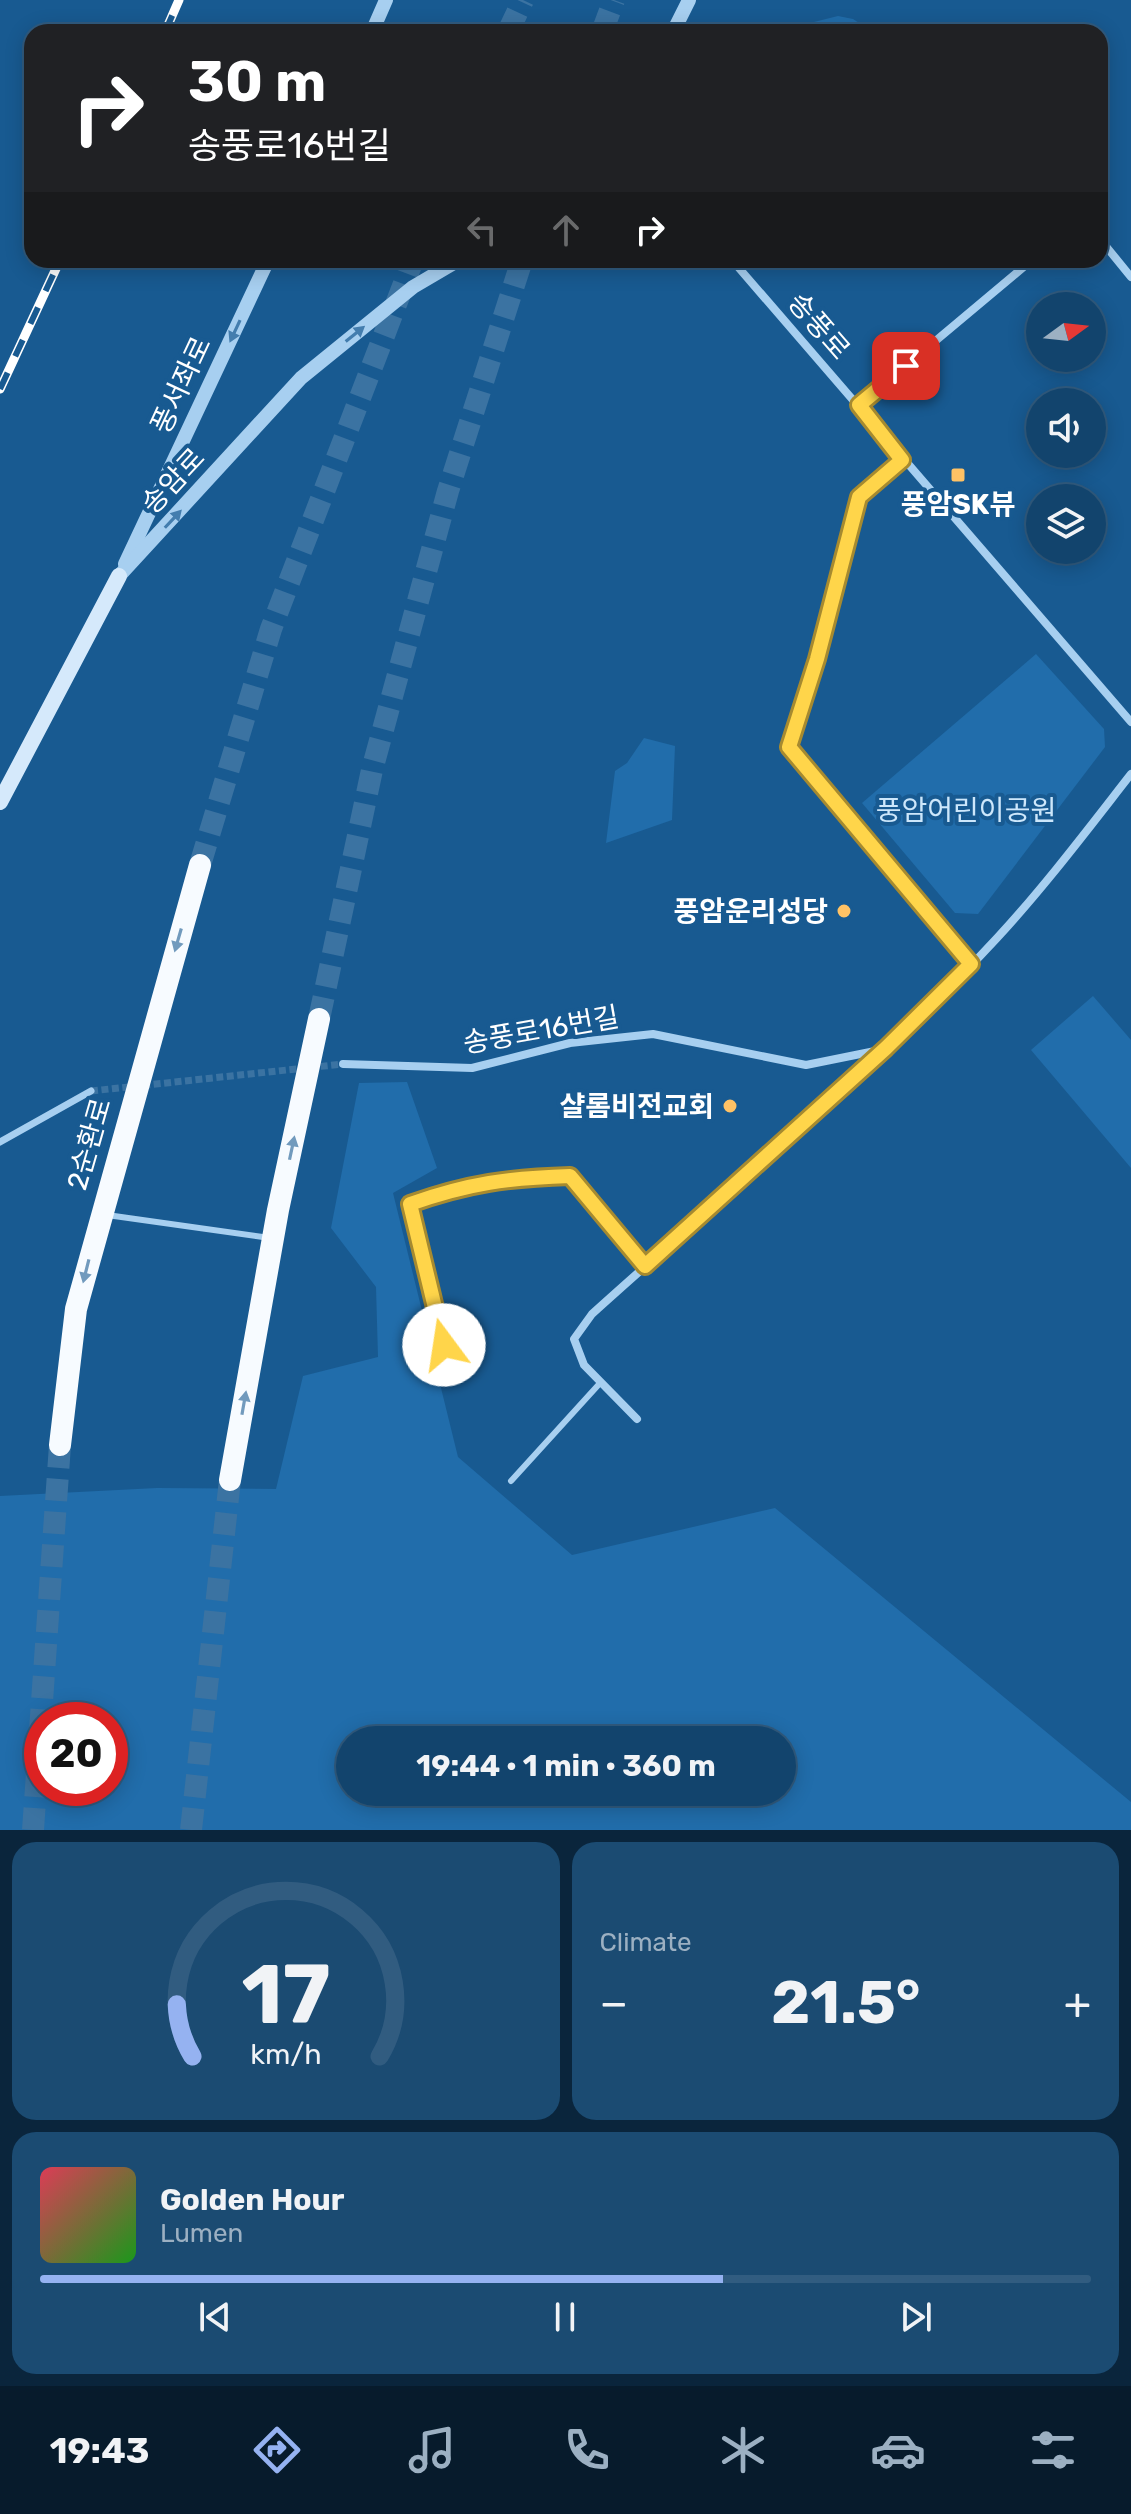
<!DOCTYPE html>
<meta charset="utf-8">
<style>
body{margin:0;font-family:Rubik,"Noto Sans KR",sans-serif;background:#1b4b72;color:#f1f3f6;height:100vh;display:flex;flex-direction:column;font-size:30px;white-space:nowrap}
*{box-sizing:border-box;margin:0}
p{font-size:26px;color:#9cb0c2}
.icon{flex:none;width:44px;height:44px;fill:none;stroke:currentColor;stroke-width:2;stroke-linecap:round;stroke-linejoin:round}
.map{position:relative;height:1830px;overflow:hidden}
.details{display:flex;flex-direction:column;gap:12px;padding:12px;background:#0a253c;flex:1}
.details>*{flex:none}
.banner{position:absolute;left:24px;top:24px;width:1084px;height:244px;border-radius:24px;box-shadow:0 4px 20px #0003,0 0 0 2px #315c80;background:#202124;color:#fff;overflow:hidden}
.needle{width:52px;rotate:75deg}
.tools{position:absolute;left:1026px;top:292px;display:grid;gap:16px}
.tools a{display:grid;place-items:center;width:80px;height:80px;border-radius:50%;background:#12446d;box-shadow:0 4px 20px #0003,0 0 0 2px #315c80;font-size:40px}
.speed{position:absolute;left:24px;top:1702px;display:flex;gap:16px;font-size:40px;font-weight:700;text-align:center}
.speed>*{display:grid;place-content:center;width:104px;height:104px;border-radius:50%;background:#12446d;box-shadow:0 4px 20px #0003,0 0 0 2px #315c80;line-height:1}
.speed .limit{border:12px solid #d22;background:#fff;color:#111}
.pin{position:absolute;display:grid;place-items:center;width:68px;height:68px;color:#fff;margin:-34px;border-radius:16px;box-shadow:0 4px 12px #0006}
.me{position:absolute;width:88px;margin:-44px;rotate:346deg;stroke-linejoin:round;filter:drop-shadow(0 0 6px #0008)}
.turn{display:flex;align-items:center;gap:28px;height:168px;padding:0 32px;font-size:36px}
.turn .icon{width:104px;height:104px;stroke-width:2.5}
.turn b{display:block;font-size:56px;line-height:68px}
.lanes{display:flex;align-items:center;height:76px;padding:0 32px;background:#0003;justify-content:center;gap:40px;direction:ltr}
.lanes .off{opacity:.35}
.big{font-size:60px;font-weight:700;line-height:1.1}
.details .card{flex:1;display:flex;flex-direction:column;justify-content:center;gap:12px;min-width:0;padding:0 28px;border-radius:24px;background:#1b4b72}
.details .dial{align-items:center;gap:0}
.dial svg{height:208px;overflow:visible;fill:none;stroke:#315c80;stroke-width:7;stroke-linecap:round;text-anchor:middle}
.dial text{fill:#f1f3f6;stroke:none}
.song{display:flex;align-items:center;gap:24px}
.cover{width:96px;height:96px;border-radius:12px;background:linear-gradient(135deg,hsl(350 70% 55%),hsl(120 70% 35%))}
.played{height:8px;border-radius:4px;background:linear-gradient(90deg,#95b2f1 65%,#315c80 65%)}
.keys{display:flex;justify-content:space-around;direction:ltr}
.heat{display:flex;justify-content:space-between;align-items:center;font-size:44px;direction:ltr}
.details .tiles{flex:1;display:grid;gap:12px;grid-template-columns:1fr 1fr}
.card:last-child{grid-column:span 2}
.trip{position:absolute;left:336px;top:1726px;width:460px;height:80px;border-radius:40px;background:#12446d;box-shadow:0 4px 20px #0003,0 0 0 2px #315c80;font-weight:700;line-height:80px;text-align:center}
.menu{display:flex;height:128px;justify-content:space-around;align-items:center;background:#071b2c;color:#9cb0c2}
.menu .icon{width:56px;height:56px}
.menu .current{color:#95b2f1}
.menu b{font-size:36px;color:#f1f3f6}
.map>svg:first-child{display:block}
.green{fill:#216dab;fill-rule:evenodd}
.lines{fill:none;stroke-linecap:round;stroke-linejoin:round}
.pedestrian-tunnel{stroke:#3b73a2;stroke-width:7;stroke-dasharray:7 3.5;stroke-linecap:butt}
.trunk-tunnel{stroke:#3b73a2;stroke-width:22;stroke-dasharray:22 11;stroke-linecap:butt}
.service{stroke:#a7cff0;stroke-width:6}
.pedestrian{stroke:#a7cff0;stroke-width:7}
.minor{stroke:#a7cff0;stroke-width:8}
.tertiary{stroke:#a7cff0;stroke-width:14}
.secondary{stroke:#d5e9fb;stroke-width:16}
.trunk{stroke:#f7fbff;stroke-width:22}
.rail-casing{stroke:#fff;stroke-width:9}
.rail{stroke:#185a91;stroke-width:6;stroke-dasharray:18;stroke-linecap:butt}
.oneway{fill:#437dae}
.oneway2{fill:#719abd}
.route-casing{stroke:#a68a30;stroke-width:20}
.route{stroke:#ffd54a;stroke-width:14}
.poi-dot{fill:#ffc265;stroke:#185a91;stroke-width:3}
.labels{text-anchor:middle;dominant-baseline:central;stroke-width:8;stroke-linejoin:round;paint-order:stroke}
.street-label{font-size:28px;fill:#fff;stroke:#185a91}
.poi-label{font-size:28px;font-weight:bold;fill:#fff;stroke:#185a91;text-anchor:end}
.park-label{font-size:28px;fill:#cde7fb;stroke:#185a91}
</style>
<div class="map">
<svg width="1131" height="1830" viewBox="0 0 1131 1830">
<rect width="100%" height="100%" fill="#185a91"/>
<g class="green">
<polygon points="838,16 853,19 873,32 798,32 810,23"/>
<polygon points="1036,654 1104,729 1105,747 978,914 955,913 862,803"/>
<polygon points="644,738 675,746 672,820 606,843 615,771 627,763"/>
<polygon points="1093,996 1131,1040 1131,1168 1031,1050"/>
<path d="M407 1082 437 1168 393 1193 458 1457 572 1555 775 1508 1131 1802V1830H0V1496L157 1488 276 1489 303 1376 378 1357 376 1287 331 1228 359 1083ZM42 1720H110V1788H42ZM350 1740H782V1792H350Z"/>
</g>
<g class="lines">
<polyline class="pedestrian-tunnel" points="91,1091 343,1064"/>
<g class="trunk-tunnel">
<polyline points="508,32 523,0"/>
<polyline points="602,32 614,0"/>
<polyline points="200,865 271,629 413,260"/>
<polyline points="319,1019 372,770 448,491 522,260"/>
<polyline points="33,1830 60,1445"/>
<polyline points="191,1830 230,1480"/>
</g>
<g class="service">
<polyline points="107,1215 270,1238"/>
<path d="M444 1345 410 1204C469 1183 509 1178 570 1176L645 1266"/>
<polyline points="511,1481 601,1382"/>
</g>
<polyline class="pedestrian" points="0,1142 91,1091"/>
<g class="minor">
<polyline points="1100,239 1131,277"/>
<polyline points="732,260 1131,722"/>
<polyline points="859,405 1032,260"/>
<polyline points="902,460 859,497 817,659 789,747 971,964"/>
<polyline points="343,1064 472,1068 570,1043 653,1034 806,1065 885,1049"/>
<path d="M637 1419 584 1365 574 1339 592 1314C728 1191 872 1073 997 938 1045 886 1088 829 1131 774"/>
</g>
<g class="tertiary">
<polyline points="372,32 386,0"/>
<polyline points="673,32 689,0"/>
<polyline points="125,564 268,260"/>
<polyline points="119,576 301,378 413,287 459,260"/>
</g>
<polyline class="secondary" points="0,802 119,576"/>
<g class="trunk">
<polyline points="60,1445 76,1309 200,865"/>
<polyline points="230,1480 278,1210 319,1019"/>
</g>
<defs>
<g id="rail">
<polyline points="165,32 179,0"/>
<polyline points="0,389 60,260"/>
</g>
</defs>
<use href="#rail" class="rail-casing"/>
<use href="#rail" class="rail"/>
</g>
<defs><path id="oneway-solid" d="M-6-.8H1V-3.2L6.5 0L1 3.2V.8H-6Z" transform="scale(2)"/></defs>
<g class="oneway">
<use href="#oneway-solid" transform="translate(235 331) rotate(115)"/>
<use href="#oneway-solid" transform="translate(355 334) rotate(-39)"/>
<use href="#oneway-solid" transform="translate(173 519) rotate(-47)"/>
</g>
<g class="oneway2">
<use href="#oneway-solid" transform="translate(178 940) rotate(106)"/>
<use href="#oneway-solid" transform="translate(292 1148) rotate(-78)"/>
<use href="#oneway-solid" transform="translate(86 1271) rotate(104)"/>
<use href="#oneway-solid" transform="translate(244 1403) rotate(-80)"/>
</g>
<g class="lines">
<defs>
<path id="route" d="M444 1345 410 1204C469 1183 509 1178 570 1176L645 1266 886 1048 971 964 789 747 817 659 859 497 902 460 859 405 906 366"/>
</defs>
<use href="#route" class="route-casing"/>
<use href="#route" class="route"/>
</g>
<g class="poi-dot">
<rect x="950" y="467" width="16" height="16" rx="4"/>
<circle cx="844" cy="911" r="8"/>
<circle cx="730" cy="1106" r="8"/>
</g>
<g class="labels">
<g class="street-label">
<text transform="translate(819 326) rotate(49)">송풍로</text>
<text transform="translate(181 385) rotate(-65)">풍서좌로</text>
<text transform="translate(173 481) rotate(-47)">송암로</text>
<text transform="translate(541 1030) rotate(-10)">송풍로16번길</text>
<text transform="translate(89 1144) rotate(-74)">2순환로</text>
</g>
<g class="poi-label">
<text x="958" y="504" text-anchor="middle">풍암SK뷰</text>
<text x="828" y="911">풍암운리성당</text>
<text x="714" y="1106">샬롬비전교회</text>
</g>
<g class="park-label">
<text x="966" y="810">풍암어린이공원</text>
</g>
</g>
</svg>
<div class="tools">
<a><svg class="needle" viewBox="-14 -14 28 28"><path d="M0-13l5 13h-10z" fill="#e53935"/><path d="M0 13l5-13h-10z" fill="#9cb0c2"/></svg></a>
<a><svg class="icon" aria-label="sound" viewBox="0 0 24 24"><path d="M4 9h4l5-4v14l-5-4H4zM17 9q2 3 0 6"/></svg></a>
<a><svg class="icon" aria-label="layers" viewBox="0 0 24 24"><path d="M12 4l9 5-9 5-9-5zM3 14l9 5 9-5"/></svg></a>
</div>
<div class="speed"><div class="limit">20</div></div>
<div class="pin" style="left:906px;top:366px;background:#d93025"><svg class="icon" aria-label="arrive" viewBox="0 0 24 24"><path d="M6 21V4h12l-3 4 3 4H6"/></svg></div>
<svg class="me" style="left:444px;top:1345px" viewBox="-20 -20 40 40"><circle r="19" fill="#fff"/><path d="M0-13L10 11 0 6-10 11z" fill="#ffd54a"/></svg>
<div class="trip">19:44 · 1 min · 360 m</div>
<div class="banner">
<div class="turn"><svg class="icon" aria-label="right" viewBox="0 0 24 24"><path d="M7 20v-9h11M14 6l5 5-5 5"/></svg><div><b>30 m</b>송풍로16번길</div></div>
<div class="lanes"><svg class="icon off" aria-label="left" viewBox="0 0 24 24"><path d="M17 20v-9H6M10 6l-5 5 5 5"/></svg><svg class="icon off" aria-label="ahead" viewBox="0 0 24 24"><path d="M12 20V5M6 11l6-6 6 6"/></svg><svg class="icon" aria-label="right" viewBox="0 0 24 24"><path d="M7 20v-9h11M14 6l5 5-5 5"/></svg></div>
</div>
</div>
<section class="details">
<div class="tiles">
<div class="card dial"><svg viewBox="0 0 100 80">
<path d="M14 69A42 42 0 1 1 86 69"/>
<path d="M14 69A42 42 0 0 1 8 49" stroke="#95b2f1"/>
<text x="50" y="56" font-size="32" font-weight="700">17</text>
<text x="50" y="72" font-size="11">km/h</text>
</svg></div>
<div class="card"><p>Climate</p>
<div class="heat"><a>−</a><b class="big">21.5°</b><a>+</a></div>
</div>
<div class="card">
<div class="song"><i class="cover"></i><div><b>Golden Hour</b><p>Lumen</p></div></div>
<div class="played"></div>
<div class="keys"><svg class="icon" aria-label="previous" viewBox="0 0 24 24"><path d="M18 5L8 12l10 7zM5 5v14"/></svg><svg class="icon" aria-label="pause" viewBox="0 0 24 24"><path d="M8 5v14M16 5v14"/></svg><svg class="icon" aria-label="next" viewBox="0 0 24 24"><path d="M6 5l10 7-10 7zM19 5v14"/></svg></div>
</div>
</div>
</section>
<nav class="menu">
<b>19:43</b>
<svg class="icon current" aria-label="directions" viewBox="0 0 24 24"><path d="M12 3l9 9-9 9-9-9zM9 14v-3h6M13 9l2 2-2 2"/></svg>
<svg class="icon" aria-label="music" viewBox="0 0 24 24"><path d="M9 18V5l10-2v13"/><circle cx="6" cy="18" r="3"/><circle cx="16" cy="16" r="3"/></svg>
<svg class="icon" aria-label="phone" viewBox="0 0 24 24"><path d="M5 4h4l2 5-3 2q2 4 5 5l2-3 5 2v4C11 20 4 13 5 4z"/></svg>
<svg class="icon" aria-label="climate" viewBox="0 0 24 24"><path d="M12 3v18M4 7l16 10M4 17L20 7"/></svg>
<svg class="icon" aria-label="car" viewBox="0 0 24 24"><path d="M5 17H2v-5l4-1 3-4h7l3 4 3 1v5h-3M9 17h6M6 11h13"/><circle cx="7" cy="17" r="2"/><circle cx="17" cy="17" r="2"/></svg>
<svg class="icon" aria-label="filters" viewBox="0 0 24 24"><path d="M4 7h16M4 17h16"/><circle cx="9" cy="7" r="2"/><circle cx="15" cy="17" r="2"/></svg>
</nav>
